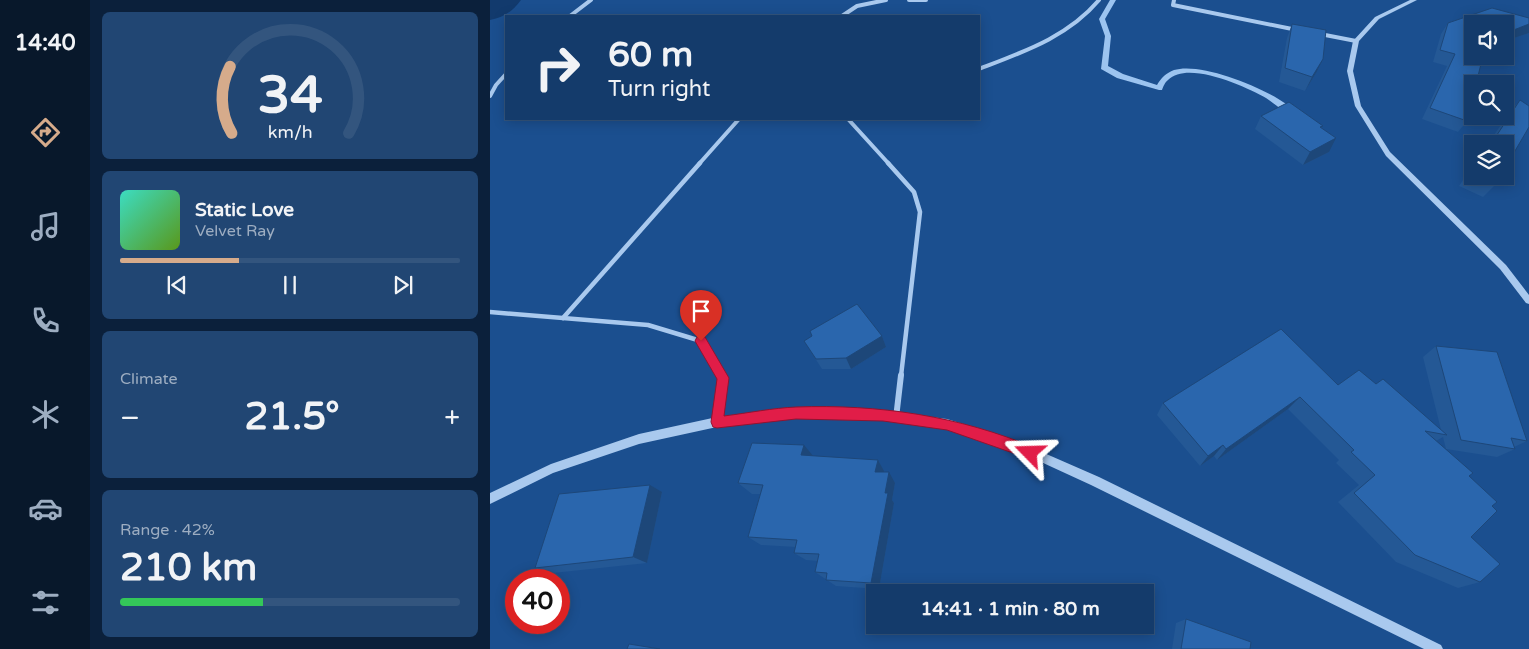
<!DOCTYPE html>
<meta charset="utf-8">
<style>
body{margin:0;font-family:"Varela Round",sans-serif;background:#214673;color:#f1f3f6;height:100vh;display:flex;flex-direction:column;font-size:19px;white-space:nowrap}
*{box-sizing:border-box;margin:0}
p{font-size:16px;color:#9dadc1}
.icon{flex:none;width:28px;height:28px;fill:none;stroke:currentColor;stroke-width:2;stroke-linecap:round;stroke-linejoin:round}
.map{position:relative;flex:1;overflow:hidden}
.drawer{display:flex;flex-direction:column;gap:12px;padding:12px;background:#0b203b;width:400px}
.drawer>*{flex:none}
.top-card{position:absolute;left:15px;top:15px;width:475px;height:105px;border-radius:0px;box-shadow:0 2px 12px #0003,0 0 0 1px #33557e;background:#143b6b;color:#f1f3f6;overflow:hidden}
.buttons{position:absolute;left:974px;top:15px;display:grid;gap:10px}
.buttons a{display:grid;place-items:center;width:50px;height:50px;border-radius:0px;background:#143b6b;box-shadow:0 2px 12px #0003,0 0 0 1px #33557e;font-size:25px}
.speed{position:absolute;left:15px;top:569px;display:flex;gap:10px;font-size:25px;font-weight:700;text-align:center}
.speed>*{display:grid;place-content:center;width:65px;height:65px;border-radius:50%;background:#143b6b;box-shadow:0 2px 12px #0003,0 0 0 1px #33557e;line-height:1}
.speed .limit{border:8px solid #d22;background:#fff;color:#111}
.pin{position:absolute;display:grid;place-items:center;width:42px;height:42px;color:#fff;margin:-51px -21px;border-radius:50% 50% 50% 0;rotate:-45deg;box-shadow:0 0 5px #0007}
.pin .icon{rotate:45deg}
.me{position:absolute;width:55px;margin:-28px;rotate:292deg;stroke-linejoin:round;filter:drop-shadow(0 0 4px #0008)}
.turn{display:flex;align-items:center;gap:18px;height:105px;padding:0 20px;font-size:22px}
.turn .icon{width:65px;height:65px;stroke-width:2.5}
.turn b{display:block;font-size:35px;line-height:42px}
.big{font-size:38px;font-weight:800;line-height:1.1}
.drawer .tile{flex:1;display:flex;flex-direction:column;justify-content:center;gap:8px;min-width:0;padding:0 18px;border-radius:8px;background:#214673}
.drawer .dial{align-items:center;gap:0}
.dial svg{height:130px;overflow:visible;fill:none;stroke:#33557e;stroke-width:7;stroke-linecap:round;text-anchor:middle}
.dial text{fill:#f1f3f6;stroke:none}
.song{display:flex;align-items:center;gap:15px}
.cover{width:60px;height:60px;border-radius:8px;background:linear-gradient(135deg,hsl(170 70% 55%),hsl(90 70% 35%))}
.played{height:5px;border-radius:2px;background:linear-gradient(90deg,#d6ab8b 35%,#33557e 35%)}
.keys{display:flex;justify-content:space-around;direction:ltr}
.heat{display:flex;justify-content:space-between;align-items:center;font-size:28px;direction:ltr}
.charge{height:8px;border-radius:4px;background:linear-gradient(90deg,#34c759 42%,#33557e 0)}
.trip{position:absolute;left:376px;top:584px;width:288px;height:50px;border-radius:0px;background:#143b6b;box-shadow:0 2px 12px #0003,0 0 0 1px #33557e;font-weight:800;line-height:50px;text-align:center}
main{display:flex;flex:1;min-height:0}
.tab-bar{display:flex;flex-direction:column;width:90px;justify-content:space-around;align-items:center;background:#08182b;color:#9dadc1}
.tab-bar .icon{width:35px;height:35px}
.tab-bar .current{color:#d6ab8b}
.tab-bar b{font-size:22px;color:#f1f3f6}
.map>svg:first-child{display:block}
.lines{fill:none;stroke-linecap:round;stroke-linejoin:round}
.stream{fill:#9cc4f0;fill-rule:evenodd}
.river{fill:#123a6d;fill-rule:evenodd}
.minor-far2{stroke:#a9c9ee;stroke-width:4}
.minor-far1{stroke:#a9c9ee;stroke-width:4.5}
.minor{stroke:#a9c9ee;stroke-width:6}
.tertiary{fill:#a9c9ee;fill-rule:evenodd}
.wall{fill:#245895}
.shaded-wall{fill:#1d4779}
.building{fill:#2a66ad;stroke:#1d4779}
.route{fill:#e11d48;stroke:#92132f}
</style>
<main>
<nav class="tab-bar">
<b>14:40</b>
<svg class="icon current" aria-label="directions" viewBox="0 0 24 24"><path d="M12 3l9 9-9 9-9-9zM9 14v-3h6M13 9l2 2-2 2"/></svg>
<svg class="icon" aria-label="music" viewBox="0 0 24 24"><path d="M9 18V5l10-2v13"/><circle cx="6" cy="18" r="3"/><circle cx="16" cy="16" r="3"/></svg>
<svg class="icon" aria-label="phone" viewBox="0 0 24 24"><path d="M5 4h4l2 5-3 2q2 4 5 5l2-3 5 2v4C11 20 4 13 5 4z"/></svg>
<svg class="icon" aria-label="climate" viewBox="0 0 24 24"><path d="M12 3v18M4 7l16 10M4 17L20 7"/></svg>
<svg class="icon" aria-label="car" viewBox="0 0 24 24"><path d="M5 17H2v-5l4-1 3-4h7l3 4 3 1v5h-3M9 17h6M6 11h13"/><circle cx="7" cy="17" r="2"/><circle cx="17" cy="17" r="2"/></svg>
<svg class="icon" aria-label="filters" viewBox="0 0 24 24"><path d="M4 7h16M4 17h16"/><circle cx="9" cy="7" r="2"/><circle cx="15" cy="17" r="2"/></svg>
</nav>
<section class="drawer">
<div class="tile dial"><svg viewBox="0 0 100 80">
<path d="M14 69A42 42 0 1 1 86 69"/>
<path d="M14 69A42 42 0 0 1 13 28" stroke="#d6ab8b"/>
<text x="50" y="56" font-size="32" font-weight="700">34</text>
<text x="50" y="72" font-size="11">km/h</text>
</svg></div>
<div class="tile">
<div class="song"><i class="cover"></i><div><b>Static Love</b><p>Velvet Ray</p></div></div>
<div class="played"></div>
<div class="keys"><svg class="icon" aria-label="previous" viewBox="0 0 24 24"><path d="M18 5L8 12l10 7zM5 5v14"/></svg><svg class="icon" aria-label="pause" viewBox="0 0 24 24"><path d="M8 5v14M16 5v14"/></svg><svg class="icon" aria-label="next" viewBox="0 0 24 24"><path d="M6 5l10 7-10 7zM19 5v14"/></svg></div>
</div>
<div class="tile"><p>Climate</p>
<div class="heat"><a>−</a><b class="big">21.5°</b><a>+</a></div>
</div>
<div class="tile"><p>Range · 42%</p><b class="big">210 km</b><div class="charge"></div></div>
</section>
<div class="map">
<svg width="1039" height="649" viewBox="0 0 1039 649">
<rect width="100%" height="100%" fill="#1b4f8f"/>
<g class="lines">
<path class="stream" d="M620 0H626L615 19 621 36 618 66 633 74 667 85C671 78 676 73 684 70 713 61 787 92 807 113L806 115C797 116 784 103 776 98 756 87 698 60 678 80 675 82 673 87 672 90H669L627 78 611 69 615 36 609 19Z"/>
<path class="river" d="M0 0H31C22 12 14 17 0 20Z"/>
<g class="minor-far2">
<polyline points="419,0 436,0"/>
<polyline points="684,0 683,5 807,30"/>
<polyline points="80,16 101,0"/>
<polyline points="352,16 367,6 396,0"/>
<polyline points="830,34 866,41"/>
<path d="M489 69C533 52 578 37 609 0"/>
<polyline points="0,96 6,85 16,74"/>
<polyline points="358,119 399,164"/>
<polyline points="209,164 249,119"/>
</g>
<g class="minor-far1">
<polyline points="398,163 424,192 430,212 411,376"/>
<polyline points="0,312 158,325 211,341 232,376"/>
<polyline points="73,318 210,163"/>
</g>
<g class="minor">
<polyline points="406,418 411,375"/>
<polyline points="227,422 233,378 231,375"/>
</g>
<g class="tertiary">
<polygon points="920,0 927,0 889,19 869,41 863,71 871,106 900,152 1016,265 1039,295 1039,304 1036,303 1010,269 896,156 865,106 857,71 863,41 885,17"/>
<polygon points="306,409 393,411 457,419 524,440 609,477 951,645 953,649 934,649 601,485 523,449 457,429 393,419 306,417 227,427 149,444 63,473 0,504 0,493 61,464 149,434 227,417"/>
</g>
</g>
<g class="wall">
<polygon points="1039,18 1039,33 1015,41 1015,24 982,24 977,121 968,132 932,119 957,66 943,62 951,34 958,23"/>
<polygon points="802,24 826,73 815,91 789,82 797,38"/>
<polygon points="1030,100 1015,144 998,144 1019,113"/>
<polygon points="771,116 839,152 813,165 765,129"/>
<polygon points="982,167 982,176 1010,176 1005,185 993,197 969,186"/>
<polygon points="392,336 396,347 361,369 332,369 314,341"/>
<polygon points="946,346 1037,441 1024,447 1025,449 1007,457 956,449 953,437 946,441 979,476 1002,506 981,537 990,582 968,588 906,562 848,502 869,485 846,463 849,460 798,409 727,460 724,456 710,466 667,415 673,403 848,385 886,384 951,430 933,357"/>
<polygon points="322,456 388,460 394,472 405,483 402,500 404,503 389,589 346,586 325,572 328,561 316,560 304,553 306,547 271,545 258,537 270,494 262,494 248,483"/>
<polygon points="172,492 157,563 63,573 45,568"/>
<polygon points="696,619 760,649 682,649 686,623"/>
</g>
<g class="shaded-wall">
<polygon points="1039,24 1039,33 1015,41 1015,34 1016,33"/>
<polygon points="833,59 826,73 815,91 822,77"/>
<polygon points="846,138 839,152 813,165 820,152"/>
<polygon points="392,336 396,347 361,369 356,358"/>
<polygon points="810,397 798,409 727,460 736,449"/>
<polygon points="314,445 324,457 311,455"/>
<polygon points="733,445 724,456 710,466 718,456"/>
<polygon points="388,460 394,471 392,483 385,472"/>
<polygon points="399,472 405,483 402,500 404,503 389,589 381,583 395,493"/>
<polygon points="160,485 172,492 157,563 143,557"/>
</g>
<g class="building">
<polygon points="1002,8 1039,18 1039,24 1016,33 1020,35 1015,36 1015,24 982,24 982,56 993,56 986,84 982,84 982,99 977,121 940,108 965,54 950,50 958,23"/>
<polygon points="802,24 836,30 833,59 822,77 795,68"/>
<polygon points="1030,100 1039,106 1039,127 1015,168 1015,144 1001,144"/>
<polygon points="799,102 833,126 830,127 846,138 820,152 771,116"/>
<polygon points="986,176 1010,176 1005,185"/>
<polygon points="367,304 392,336 356,358 326,359 314,341 322,336 320,331"/>
<polygon points="791,329 848,385 869,370 886,384 893,379 957,435 935,431 983,473 979,476 1007,502 1002,506 1007,511 981,537 1010,564 990,582 925,555 864,493 885,475 861,452 864,450 810,397 736,449 733,445 718,456 673,403"/>
<polygon points="946,346 1007,352 1037,441 1021,438 1025,449 971,440"/>
<polygon points="262,443 314,445 311,455 388,460 385,472 399,472 395,493 398,493 381,583 336,580 337,573 325,572 329,554 304,553 307,540 258,537 273,485 248,483"/>
<polygon points="160,485 143,557 45,568 69,494"/>
<polygon points="696,619 761,642 760,649 691,649"/>
<polygon points="139,644 170,649 137,649"/>
</g>
<path class="route" d="M211 336 215 337 239 378 234 416C258 413 283 408 306 407 388 404 470 416 545 448L547 453 545 457 540 459 457 430 393 421 306 419 227 428 223 427 221 422 227 379 205 341 207 337Z"/>
</svg>
<div class="buttons">
<a><svg class="icon" aria-label="sound" viewBox="0 0 24 24"><path d="M4 9h4l5-4v14l-5-4H4zM17 9q2 3 0 6"/></svg></a>
<a><svg class="icon" aria-label="search" viewBox="0 0 24 24"><circle cx="10" cy="10" r="6"/><path d="M15 15l6 6"/></svg></a>
<a><svg class="icon" aria-label="layers" viewBox="0 0 24 24"><path d="M12 4l9 5-9 5-9-5zM3 14l9 5 9-5"/></svg></a>
</div>
<div class="speed"><div class="limit">40</div></div>
<div class="pin" style="left:211px;top:341px;background:#d93025"><svg class="icon" aria-label="arrive" viewBox="0 0 24 24"><path d="M6 21V4h12l-3 4 3 4H6"/></svg></div>
<svg class="me" style="left:540px;top:453px" viewBox="-20 -20 40 40"><path d="M0-17L14 15 0 8-14 15z" fill="#e11d48" stroke="#fff" stroke-width="4"/></svg>
<div class="trip">14:41 · 1 min · 80 m</div>
<div class="top-card">
<div class="turn"><svg class="icon" aria-label="right" viewBox="0 0 24 24"><path d="M7 20v-9h11M14 6l5 5-5 5"/></svg><div><b>60 m</b>Turn right</div></div>
</div>
</div>
</main>
